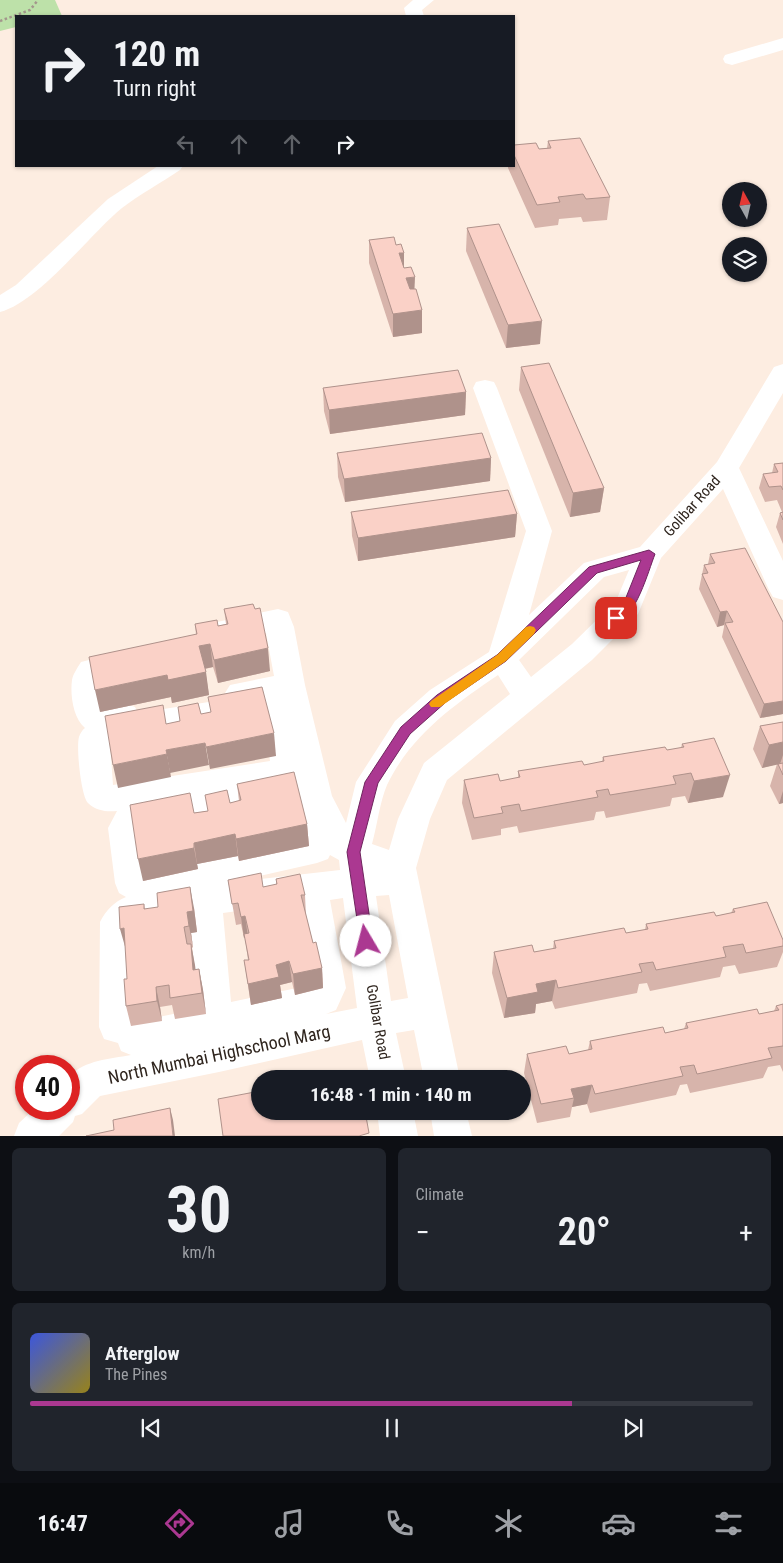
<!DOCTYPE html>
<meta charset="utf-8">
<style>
body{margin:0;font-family:"Roboto Condensed",sans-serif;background:#20242c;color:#f1f3f6;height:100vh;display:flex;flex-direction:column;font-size:19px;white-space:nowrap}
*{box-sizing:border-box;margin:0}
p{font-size:16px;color:#9ea1a6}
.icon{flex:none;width:28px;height:28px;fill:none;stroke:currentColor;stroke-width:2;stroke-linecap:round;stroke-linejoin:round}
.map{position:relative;height:1136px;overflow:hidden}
.panel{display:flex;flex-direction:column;gap:12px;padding:12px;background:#0d0f14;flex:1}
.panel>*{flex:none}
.hud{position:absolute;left:15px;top:15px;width:500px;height:152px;border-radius:0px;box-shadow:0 1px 4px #0004;background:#171b24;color:#f1f3f6;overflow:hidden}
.needle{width:32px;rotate:352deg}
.controls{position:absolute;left:722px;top:182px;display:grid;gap:10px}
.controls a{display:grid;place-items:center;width:45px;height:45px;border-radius:50%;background:#171b24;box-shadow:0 1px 4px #0004;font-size:25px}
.speed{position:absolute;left:15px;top:1055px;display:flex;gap:10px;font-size:25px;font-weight:700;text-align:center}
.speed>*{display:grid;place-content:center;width:65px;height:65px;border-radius:50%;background:#171b24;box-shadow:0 1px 4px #0004;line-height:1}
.speed .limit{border:8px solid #d22;background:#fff;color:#111}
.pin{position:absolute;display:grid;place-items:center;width:42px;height:42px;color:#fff;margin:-21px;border-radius:10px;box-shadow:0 2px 8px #0006}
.me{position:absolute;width:55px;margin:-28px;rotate:352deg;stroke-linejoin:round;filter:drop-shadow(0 0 4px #0008)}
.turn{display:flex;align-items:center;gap:18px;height:105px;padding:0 15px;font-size:22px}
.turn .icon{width:65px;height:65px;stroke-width:2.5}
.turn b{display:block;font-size:35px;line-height:42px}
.lanes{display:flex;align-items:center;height:48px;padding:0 15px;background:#0003;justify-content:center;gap:25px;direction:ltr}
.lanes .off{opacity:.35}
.big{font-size:38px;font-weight:700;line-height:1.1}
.panel .widget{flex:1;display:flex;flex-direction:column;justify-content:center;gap:8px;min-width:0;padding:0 18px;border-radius:8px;background:#20242c}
.panel .dial{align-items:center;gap:0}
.dial b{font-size:65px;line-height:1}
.song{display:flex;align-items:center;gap:15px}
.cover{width:60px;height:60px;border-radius:8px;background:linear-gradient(135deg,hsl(230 70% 55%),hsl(50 70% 35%))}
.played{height:5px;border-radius:2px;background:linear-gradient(90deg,#ab3891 75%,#363941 75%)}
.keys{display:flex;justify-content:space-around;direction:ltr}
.heat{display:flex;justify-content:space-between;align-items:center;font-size:28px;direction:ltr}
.panel .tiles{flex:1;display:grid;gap:12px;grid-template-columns:1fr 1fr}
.widget:last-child{grid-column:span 2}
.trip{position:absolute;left:251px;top:1070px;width:280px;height:50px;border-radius:25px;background:#171b24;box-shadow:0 1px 4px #0004;font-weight:700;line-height:50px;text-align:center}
.tab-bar{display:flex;height:80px;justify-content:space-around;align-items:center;background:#090b0e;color:#9ea1a6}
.tab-bar .icon{width:35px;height:35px}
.tab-bar .selected{color:#ab3891}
.tab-bar b{font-size:22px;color:#f1f3f6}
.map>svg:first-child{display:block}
.green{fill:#bde1a9}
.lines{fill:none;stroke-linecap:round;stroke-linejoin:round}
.path{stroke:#a3968c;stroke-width:2.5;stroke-dasharray:2.5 2.5;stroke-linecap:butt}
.minor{fill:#fff;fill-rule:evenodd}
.wall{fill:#d7b4ab}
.shaded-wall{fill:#af928b}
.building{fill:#fad1c7;stroke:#af928b}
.route{fill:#ab3891;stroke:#6f245e}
.slow{fill:#f59e0b}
.labels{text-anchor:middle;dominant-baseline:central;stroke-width:4;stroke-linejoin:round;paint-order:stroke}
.street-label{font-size:15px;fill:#2f251e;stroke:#fff}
.near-street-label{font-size:18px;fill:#2f251e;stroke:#fff}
</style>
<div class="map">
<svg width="783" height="1136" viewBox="0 0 783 1136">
<rect width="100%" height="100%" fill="#fdede1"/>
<polygon class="green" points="0,0 55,0 62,16 16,16 16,27 0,31"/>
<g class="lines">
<polyline class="path" points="0,21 30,10 38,0"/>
<g class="minor">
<polygon points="413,0 434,0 422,10 424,16 406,16 404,8"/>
<polygon points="783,38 783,50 732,65 725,63 723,59 725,55"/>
<path d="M158 166H183L180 170C161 183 140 194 122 208 89 235 39 302 0 312V295L16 285 108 199Z"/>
<path d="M783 364V393L739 468 783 561V600L773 597 769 590 723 489 661 558 638 614 592 660 447 780 430 819 416 868 460 1079H424L414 1030 396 1033 406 1079H370L362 1040 219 1072 100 1096 82 1114 75 1116 73 1122 59 1136H14L19 1123 34 1109H69V1076C86 1060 109 1059 131 1055L121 1051 118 1043 104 1039 99 1027 100 922C106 910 114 902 126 897L119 893 115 883 108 828 117 811C107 812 96 811 88 803 81 796 76 747 79 737 80 734 82 730 85 728 73 718 70 695 72 680 73 674 78 667 81 662L129 650 139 653 144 661 139 669 102 679 104 707 124 703 135 707 138 713 228 699 225 693 230 685 274 676 266 633 227 641 217 638 213 630 217 622 278 609 288 612 294 627 305 685 332 796 346 823 356 782 395 721 430 690 489 652 526 531 473 388 476 382 485 380 494 382 497 388 552 531 529 615 584 563 640 547 717 462 774 367ZM629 570 616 601 572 644 531 677 519 660 604 577ZM498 675 510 694 424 763 398 819 389 850 372 844C377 826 380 801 387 785 411 735 454 705 498 675ZM264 717 270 761 113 785 110 742ZM289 802 298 839 146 874 140 830ZM330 855 339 860 340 870 233 882 317 863 328 859ZM389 895 408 998 391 1001 376 896ZM343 898 357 1008 326 1014 336 1010 346 988 330 900ZM297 903 311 985 231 1002 223 913ZM190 917 197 1009 135 1022 134 928 139 924Z"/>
<polygon points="377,1111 413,1111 418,1136 380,1136"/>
<polygon points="430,1111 466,1111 472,1136 434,1136"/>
</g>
</g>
<g class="wall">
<polygon points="548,141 610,197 607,220 583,222 581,217 559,219 558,225 535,228 508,168 508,166 514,166 514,155 539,149 547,148"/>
<polygon points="467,228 540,344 506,348 466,251"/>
<polygon points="369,240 396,245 404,253 404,268 414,289 422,333 393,337 369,263"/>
<polygon points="521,367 604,488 600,512 570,517 519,390"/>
<polygon points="323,388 466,392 465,415 330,434 324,411"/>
<polygon points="337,453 491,458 490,481 345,502 338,477"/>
<polygon points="783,463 783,544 776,527 780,513 782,512 777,500 765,502 759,488 763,474 772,473 774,464"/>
<polygon points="351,512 517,514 515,537 358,561 352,536"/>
<polygon points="710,554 783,622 783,714 760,718 722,637 724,627 724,625 717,627 699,589 704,565 708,564"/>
<polygon points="224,609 270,671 218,683 213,667 205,669 209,695 172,703 171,697 100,712 196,635 195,624 218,626 226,624"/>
<polygon points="783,722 783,803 779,804 770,786 777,764 762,768 753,749 760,726"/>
<polygon points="682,744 723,797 688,803 685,796 672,798 670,806 606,818 604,811 596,812 594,820 519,833 517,826 501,829 501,835 472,840 462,803 464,780 500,781 518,778 518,771 584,765 602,762 603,757 667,750 681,748"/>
<polygon points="237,784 307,824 309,846 239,861 238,856 197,864 198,869 143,881 194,813 208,811 230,803 239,801"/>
<polygon points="276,879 305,895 306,916 313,943 322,968 323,988 295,995 292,982 280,985 282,998 251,1005 244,960 248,960 245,938 244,938 241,924 236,925 228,880 263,887 276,885"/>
<polygon points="144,904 145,909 194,908 197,932 191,933 193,947 192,948 195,969 199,969 203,990 206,1014 175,1019 172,1005 160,1007 162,1021 131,1026 126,1006 127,979"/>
<polygon points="733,909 783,940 783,952 777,967 739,974 735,965 723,967 720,977 650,991 647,983 639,984 637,993 555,1009 552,1001 536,1004 535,1013 504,1018 492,973 494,952 534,952 553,949 554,941 626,933 645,930 646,924 716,916 731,913"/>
<polygon points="783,1004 783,1072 780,1065 768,1067 763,1078 690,1093 687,1084 680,1085 676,1095 590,1113 587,1104 572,1107 570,1117 537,1123 524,1073 527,1054 569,1054 588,1050 590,1041 665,1033 684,1029 686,1023 759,1014 774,1011 776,1006"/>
</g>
<g class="shaded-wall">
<polygon points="399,253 404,253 404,276"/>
<polygon points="415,277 414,300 406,278"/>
<polygon points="422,310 422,333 393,337 393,314"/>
<polygon points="542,321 540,344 506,348 508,325"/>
<polygon points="466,392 465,415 330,434 329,410"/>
<polygon points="491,458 490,481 345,502 344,479"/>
<polygon points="604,488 600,512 570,517 573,493"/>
<polygon points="517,514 515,537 358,561 358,538"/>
<polygon points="727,611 724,625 717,627 720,612"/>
<polygon points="210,644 213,667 203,669 199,646"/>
<polygon points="268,648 270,671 218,683 214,660"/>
<polygon points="206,672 209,695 172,703 171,697 100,712 95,690 167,675"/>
<polygon points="783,701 783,714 760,718 764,704"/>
<polygon points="274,733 276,756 210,769 206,747"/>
<polygon points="783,742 783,755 780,764 762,768 769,745"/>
<polygon points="205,743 209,765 170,773 166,750"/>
<polygon points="167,754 171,777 118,788 113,765"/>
<polygon points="730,775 723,797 688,803 694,781"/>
<polygon points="783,791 783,803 779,804"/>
<polygon points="307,824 309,846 239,861 236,839"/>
<polygon points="235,834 238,856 197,864 194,843"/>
<polygon points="194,848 198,869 143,881 138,859"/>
<polygon points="190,887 194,908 197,932 191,933 193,947 189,926 187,912"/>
<polygon points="245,916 248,937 244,938 241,917"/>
<polygon points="124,928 126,950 120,929"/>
<polygon points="191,944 195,965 198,990 193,970"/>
<polygon points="289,961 292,982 280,985 282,998 251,1005 248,984 276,965"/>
<polygon points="322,968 323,988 295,995 293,974"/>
<polygon points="199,969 203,990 206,1014 202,993"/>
<polygon points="556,980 552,1001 536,1004 535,1013 504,1018 507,998 536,984"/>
<polygon points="156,987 160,1007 162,1021 157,1001"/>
<polygon points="592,1085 587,1104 572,1107 574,1098 571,1089"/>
<polygon points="170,1108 173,1120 175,1136 173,1136"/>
</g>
<g class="building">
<polygon points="580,138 610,197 586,199 583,194 558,197 560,202 537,205 514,155 514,145 536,143 539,149 551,148 548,141"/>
<polygon points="499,224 542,321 508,325 467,228"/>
<polygon points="394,237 396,245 401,244 404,253 399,253 404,268 411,267 415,277 406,278 410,289 416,289 422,310 393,314 369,240"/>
<polygon points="549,363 604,488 573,493 521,367"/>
<polygon points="458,370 466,392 329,410 323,388"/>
<polygon points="482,433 491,458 344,479 337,453"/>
<polygon points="783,463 783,490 781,486 769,487 763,474 778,472 774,464"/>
<polygon points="508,490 517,514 358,538 351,512"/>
<polygon points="783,512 783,520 780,513"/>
<polygon points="745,548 783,622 783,701 764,704 725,623 733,622 727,611 720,612 702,574 708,573 704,565 715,563 710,554"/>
<polygon points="253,604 255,609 260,608 268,648 214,660 210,644 199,646 206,672 168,680 167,675 95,690 89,657 197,634 195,624 217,620 218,626 228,624 224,609"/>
<polygon points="262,687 274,733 206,747 205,743 166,750 167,754 113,765 105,716 163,705 166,724 180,721 178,707 198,703 201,714 211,712 208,697"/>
<polygon points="783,722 783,742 769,745 760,726"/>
<polygon points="714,738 730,775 694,781 691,773 673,776 676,784 610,795 608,789 596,791 598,797 521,811 519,804 501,807 503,813 474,818 464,780 498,774 500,781 520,777 518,771 582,761 584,765 604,761 603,757 665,747 667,750 684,747 682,744"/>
<polygon points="783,763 783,775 778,764"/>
<polygon points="294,772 307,824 236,839 235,834 194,843 194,848 138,859 130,805 190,793 194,813 208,811 205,795 227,790 230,803 241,800 237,784"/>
<polygon points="261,873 263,887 277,884 276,879 300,874 305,895 301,895 313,943 316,942 322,968 293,974 289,961 276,965 279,977 248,984 244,960 249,960 244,934 249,933 245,916 241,917 238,903 232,904 228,880"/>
<polygon points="190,887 193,911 187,912 189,926 184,927 187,944 191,944 193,970 199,969 202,993 170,998 169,985 156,987 157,1001 126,1006 124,979 127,979 124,928 120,929 119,907 144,904 144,909 158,907 157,893"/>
<polygon points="767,902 783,940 783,946 746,953 743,944 723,947 726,957 656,970 653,962 639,964 642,972 558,988 556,980 536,984 538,992 507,998 494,952 532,945 534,952 556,948 554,941 624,928 626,933 648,929 646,924 714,912 716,916 735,912 733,909"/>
<polygon points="783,1004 783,1046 768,1048 772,1058 697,1074 694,1065 680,1067 683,1076 595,1094 592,1085 571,1089 574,1098 541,1104 527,1054 566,1046 569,1054 592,1049 590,1041 663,1027 665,1033 688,1028 686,1023 757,1009 759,1014 779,1010 776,1006"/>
<polygon points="357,1072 358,1079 322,1079"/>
<polygon points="260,1091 260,1111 365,1111 369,1133 359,1136 223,1136 218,1099"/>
<polygon points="170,1108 173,1136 86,1136 114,1130 113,1120"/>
</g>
<path class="route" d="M649 550 655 554C648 572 636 617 616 623L611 618 623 605 641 560 597 573 506 661 446 702 410 734 378 783 360 852 373 941 371 946 366 947 361 946 347 852 365 782 401 727 437 695 497 655 589 567Z"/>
<polygon class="slow" points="530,626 534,627 536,630 534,634 506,661 440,707 431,707 429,704 431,701 497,655 526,627"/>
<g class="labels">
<g class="street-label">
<text transform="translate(692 506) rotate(-48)">Golibar Road</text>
<text transform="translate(378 1022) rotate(80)">Golibar Road</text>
</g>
<g class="near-street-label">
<text transform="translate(219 1054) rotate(-12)">North Mumbai Highschool Marg</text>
</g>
</g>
</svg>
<div class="controls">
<a><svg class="needle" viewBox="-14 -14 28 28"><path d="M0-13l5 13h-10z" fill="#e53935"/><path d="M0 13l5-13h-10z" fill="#9ea1a6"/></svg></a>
<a><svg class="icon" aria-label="layers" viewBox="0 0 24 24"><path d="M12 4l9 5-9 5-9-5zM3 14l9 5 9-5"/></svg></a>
</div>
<div class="speed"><div class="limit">40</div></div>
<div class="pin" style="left:616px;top:618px;background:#d93025"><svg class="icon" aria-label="arrive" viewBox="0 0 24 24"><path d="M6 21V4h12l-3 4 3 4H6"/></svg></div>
<svg class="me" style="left:366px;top:941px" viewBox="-20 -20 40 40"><circle r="19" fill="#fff"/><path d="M0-13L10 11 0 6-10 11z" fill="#ab3891"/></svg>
<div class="trip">16:48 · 1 min · 140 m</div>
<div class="hud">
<div class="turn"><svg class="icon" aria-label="right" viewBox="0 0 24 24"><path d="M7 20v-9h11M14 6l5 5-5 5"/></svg><div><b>120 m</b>Turn right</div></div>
<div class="lanes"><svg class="icon off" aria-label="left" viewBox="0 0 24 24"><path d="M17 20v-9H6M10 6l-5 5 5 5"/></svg><svg class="icon off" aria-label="ahead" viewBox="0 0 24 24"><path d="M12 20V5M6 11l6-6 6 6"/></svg><svg class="icon off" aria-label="ahead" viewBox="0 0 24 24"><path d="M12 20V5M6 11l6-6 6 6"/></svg><svg class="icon" aria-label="right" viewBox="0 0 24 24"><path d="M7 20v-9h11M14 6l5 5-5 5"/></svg></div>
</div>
</div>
<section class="panel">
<div class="tiles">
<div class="widget dial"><b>30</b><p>km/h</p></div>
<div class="widget"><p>Climate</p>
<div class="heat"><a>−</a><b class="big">20°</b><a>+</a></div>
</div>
<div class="widget">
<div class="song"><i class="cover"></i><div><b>Afterglow</b><p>The Pines</p></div></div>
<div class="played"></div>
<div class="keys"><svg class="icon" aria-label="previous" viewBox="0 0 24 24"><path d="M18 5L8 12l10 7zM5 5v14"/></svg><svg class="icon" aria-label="pause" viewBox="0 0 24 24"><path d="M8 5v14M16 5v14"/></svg><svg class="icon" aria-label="next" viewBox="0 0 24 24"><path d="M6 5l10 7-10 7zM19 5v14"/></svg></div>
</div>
</div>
</section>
<nav class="tab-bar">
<b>16:47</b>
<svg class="icon selected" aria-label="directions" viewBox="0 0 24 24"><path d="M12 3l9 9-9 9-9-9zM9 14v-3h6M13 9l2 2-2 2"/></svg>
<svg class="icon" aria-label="music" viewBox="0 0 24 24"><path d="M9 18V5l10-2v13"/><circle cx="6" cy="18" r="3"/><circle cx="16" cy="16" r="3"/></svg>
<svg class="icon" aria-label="phone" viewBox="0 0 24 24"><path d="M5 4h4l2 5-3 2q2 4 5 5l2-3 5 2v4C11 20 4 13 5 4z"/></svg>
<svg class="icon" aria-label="climate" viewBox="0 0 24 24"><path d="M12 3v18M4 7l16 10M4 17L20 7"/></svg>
<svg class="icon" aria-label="car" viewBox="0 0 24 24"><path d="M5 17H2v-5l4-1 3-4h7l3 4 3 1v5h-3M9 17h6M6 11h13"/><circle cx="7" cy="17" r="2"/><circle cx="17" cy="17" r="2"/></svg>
<svg class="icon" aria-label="filters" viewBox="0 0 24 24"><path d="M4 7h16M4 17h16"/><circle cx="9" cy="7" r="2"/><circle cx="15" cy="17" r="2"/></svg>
</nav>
